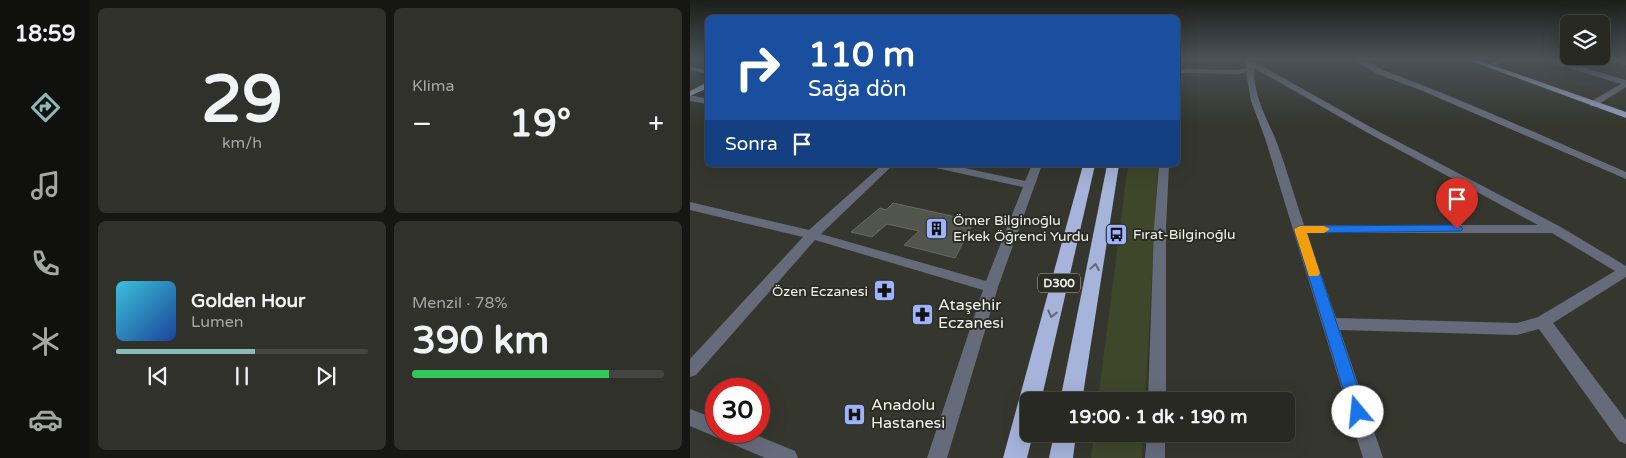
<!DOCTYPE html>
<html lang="tr">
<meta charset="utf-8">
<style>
body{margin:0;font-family:"Varela Round",sans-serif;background:#30312b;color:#f1f3f6;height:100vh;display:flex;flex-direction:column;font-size:19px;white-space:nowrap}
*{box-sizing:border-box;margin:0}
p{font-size:16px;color:#a5a6a6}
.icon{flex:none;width:28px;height:28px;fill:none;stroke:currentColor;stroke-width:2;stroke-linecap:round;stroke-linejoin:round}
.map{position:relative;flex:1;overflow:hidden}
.details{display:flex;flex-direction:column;gap:8px;padding:8px;background:#161713;width:600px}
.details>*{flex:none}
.top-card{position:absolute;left:15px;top:15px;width:475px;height:152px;border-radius:8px;box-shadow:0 5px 20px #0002,0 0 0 1px #444541;background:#1a4fa0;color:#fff;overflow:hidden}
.buttons{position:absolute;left:870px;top:15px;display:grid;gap:10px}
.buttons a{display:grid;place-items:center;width:50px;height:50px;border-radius:8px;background:#282923;box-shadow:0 5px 20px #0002,0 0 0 1px #444541;font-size:25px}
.speed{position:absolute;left:15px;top:378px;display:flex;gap:10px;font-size:25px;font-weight:700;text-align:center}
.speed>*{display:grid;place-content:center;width:65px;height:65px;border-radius:50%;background:#282923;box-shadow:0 5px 20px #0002,0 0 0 1px #444541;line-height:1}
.speed .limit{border:8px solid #d22;background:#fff;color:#111}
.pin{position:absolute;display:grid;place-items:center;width:42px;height:42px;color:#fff;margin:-51px -21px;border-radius:50% 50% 50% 0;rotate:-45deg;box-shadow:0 0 5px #0007}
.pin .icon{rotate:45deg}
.me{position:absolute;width:55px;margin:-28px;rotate:343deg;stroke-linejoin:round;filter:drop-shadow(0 0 4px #0008)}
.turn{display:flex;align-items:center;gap:18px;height:105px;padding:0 20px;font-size:22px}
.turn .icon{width:65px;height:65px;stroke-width:2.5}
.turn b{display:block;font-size:35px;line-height:42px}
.then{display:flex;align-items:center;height:48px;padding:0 20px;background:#0003;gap:10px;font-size:19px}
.big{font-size:38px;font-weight:700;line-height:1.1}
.details .tile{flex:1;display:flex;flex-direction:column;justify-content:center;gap:8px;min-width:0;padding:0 18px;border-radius:8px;background:#30312b}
.details .dial{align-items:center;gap:0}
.dial b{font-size:65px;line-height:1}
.song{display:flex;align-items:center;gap:15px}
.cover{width:60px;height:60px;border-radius:8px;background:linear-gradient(135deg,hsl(190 70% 55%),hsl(220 70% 35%))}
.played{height:5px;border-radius:2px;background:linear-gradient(90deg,#8bbbb9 55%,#444541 55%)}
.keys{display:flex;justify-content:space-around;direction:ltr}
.heat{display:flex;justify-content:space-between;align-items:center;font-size:28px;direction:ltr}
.charge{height:8px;border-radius:4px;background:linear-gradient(90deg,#34c759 78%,#444541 0)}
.details .tiles{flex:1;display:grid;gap:8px;grid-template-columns:repeat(2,1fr)}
.trip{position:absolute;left:330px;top:392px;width:275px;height:50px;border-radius:8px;background:#282923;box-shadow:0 5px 20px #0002,0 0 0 1px #444541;font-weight:700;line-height:50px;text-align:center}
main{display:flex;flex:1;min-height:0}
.menu{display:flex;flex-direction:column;width:90px;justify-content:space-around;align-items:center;background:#10100e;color:#a5a6a6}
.menu .icon{width:35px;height:35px}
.menu .on{color:#8bbbb9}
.menu b{font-size:22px;color:#f1f3f6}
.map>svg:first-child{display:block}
.green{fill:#3f472b}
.building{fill:#52554c;stroke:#696c63}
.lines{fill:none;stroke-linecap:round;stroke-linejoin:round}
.minor{fill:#666b7b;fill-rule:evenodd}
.major{fill:#949fbf;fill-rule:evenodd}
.highway{fill:#a6b3da;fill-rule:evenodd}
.oneway{stroke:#626976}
.route{fill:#1a73e8;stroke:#114b97}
.slow{fill:#f59e0b}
.labels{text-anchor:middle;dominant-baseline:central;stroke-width:4;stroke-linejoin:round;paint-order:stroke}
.shield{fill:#2b2d25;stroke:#b6b7b1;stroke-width:1}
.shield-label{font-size:12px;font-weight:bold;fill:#f1f2ed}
.poi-label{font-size:14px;fill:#f1f2ed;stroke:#2b2d25;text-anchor:start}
.near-poi-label{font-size:16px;fill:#f1f2ed;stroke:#2b2d25;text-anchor:start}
</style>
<main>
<nav class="menu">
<b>18:59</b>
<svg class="icon on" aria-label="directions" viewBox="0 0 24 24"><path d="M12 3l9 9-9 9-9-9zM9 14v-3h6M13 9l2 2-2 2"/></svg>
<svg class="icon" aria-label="music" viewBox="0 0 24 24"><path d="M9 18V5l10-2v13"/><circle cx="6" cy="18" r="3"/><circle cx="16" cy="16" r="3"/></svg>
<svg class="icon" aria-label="phone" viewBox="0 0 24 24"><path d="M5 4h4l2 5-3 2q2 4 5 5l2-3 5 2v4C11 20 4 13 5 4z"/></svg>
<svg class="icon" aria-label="climate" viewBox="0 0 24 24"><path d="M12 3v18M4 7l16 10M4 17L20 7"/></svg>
<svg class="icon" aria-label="car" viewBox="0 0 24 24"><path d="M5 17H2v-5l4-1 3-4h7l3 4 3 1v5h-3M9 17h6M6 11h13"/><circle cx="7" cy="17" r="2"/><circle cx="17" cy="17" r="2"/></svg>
</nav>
<section class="details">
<div class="tiles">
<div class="tile dial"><b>29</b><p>km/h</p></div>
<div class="tile"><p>Klima</p>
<div class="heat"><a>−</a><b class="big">19°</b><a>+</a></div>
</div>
<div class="tile">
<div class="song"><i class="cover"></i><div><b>Golden Hour</b><p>Lumen</p></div></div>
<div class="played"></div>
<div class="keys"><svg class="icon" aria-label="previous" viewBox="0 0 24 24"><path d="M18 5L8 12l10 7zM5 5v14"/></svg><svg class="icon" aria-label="pause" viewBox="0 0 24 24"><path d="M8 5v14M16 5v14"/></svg><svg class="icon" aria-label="next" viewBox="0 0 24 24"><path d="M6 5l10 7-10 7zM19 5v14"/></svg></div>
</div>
<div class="tile"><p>Menzil · 78%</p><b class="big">390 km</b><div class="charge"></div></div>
</div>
</section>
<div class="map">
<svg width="936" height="458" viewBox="0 0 936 458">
<rect width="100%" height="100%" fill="#35372f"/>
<g class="green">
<polygon points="438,165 468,165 455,401 408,401"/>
<polygon points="404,434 453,434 452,458 401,458"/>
</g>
<polygon class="building" points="203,203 284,221 265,258 214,245 229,231 197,224 182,237 161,232 190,208 196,210"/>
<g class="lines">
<g class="minor">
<path d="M555 59H561L563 61 684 129 869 226 936 266V277L863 323 936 420V444L929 441 849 329 827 335 650 330 693 458H673L575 138 561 101 556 72 548 74 488 73V69L548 70 556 68ZM564 68 678 133 848 225H614C604 196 596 166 585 138 575 115 563 93 564 68ZM617 233H862L925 271 848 317 827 323 646 318Z"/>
<path d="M663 59C676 58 686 68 698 72 779 102 857 138 936 172V179L733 91 687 74Z"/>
<polygon points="813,59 824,59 805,65 801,63"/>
<polygon points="856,59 865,59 936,80 936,87 906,106 900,106 900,102 931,84 856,61"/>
<polygon points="916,59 936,61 936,65 917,61"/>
<polygon points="0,66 18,70 18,74 0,70"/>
<polygon points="0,95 18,99 18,104 0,101"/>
<polygon points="192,165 203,165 131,234 296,281 333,187 246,168 241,165 261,165 335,181 342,165 352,165 308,287 257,458 237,458 293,290 125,240 6,375 0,377 0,359 113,237 0,210 0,202 119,230"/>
<polygon points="469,165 479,165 476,228 476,401 458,401 464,228"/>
<polygon points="0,409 26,419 26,431 56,431 105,451 108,458 75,458 0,426"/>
<polygon points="457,434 475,434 475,458 455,458"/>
</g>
<g class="major">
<polygon points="775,59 785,59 936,112 936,118"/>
<polygon points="18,82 18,88 0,96 0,91"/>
</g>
<g class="highway">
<polygon points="393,165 405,165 351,401 339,401 339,434 343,434 337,458 313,458"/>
<polygon points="417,165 429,165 392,401 370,401"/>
<polygon points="364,434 386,434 383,458 359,458"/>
</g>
</g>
<defs><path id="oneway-chevron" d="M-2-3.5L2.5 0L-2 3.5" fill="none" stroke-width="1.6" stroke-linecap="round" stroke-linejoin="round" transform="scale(1.25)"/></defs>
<g class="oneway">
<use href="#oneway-chevron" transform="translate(405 267) rotate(-80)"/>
<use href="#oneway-chevron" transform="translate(362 314) rotate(104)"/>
</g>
<linearGradient id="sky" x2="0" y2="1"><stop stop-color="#1d1e1a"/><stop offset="0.48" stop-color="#4b5358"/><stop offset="1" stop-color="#4b5358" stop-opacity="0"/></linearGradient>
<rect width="936" height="123" fill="url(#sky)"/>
<polygon class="route" points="767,225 771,227 773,229 771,231 617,233 676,412 674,418 668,420 662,418 604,229 610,226"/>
<polygon class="slow" points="610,226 634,226 640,229 634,233 617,233 630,273 628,276 619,276 618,273 604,229"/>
<defs>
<symbol id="building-square" viewBox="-11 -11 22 22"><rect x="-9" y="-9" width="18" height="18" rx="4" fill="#9db4fd" stroke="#2b2d25"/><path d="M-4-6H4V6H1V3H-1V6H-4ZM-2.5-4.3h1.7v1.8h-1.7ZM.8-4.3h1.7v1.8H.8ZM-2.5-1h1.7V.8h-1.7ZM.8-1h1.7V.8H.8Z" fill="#111"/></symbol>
<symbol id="bus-square" viewBox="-11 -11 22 22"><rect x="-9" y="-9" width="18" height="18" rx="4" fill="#9db4fd" stroke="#2b2d25"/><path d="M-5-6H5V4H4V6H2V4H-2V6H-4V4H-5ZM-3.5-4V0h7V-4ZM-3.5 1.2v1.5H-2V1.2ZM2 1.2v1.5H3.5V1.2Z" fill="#111"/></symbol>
<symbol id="pharmacy-square" viewBox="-11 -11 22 22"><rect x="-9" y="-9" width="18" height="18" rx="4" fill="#9db4fd" stroke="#2b2d25"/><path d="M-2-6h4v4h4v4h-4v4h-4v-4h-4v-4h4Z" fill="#111"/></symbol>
<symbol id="hospital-square" viewBox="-11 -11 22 22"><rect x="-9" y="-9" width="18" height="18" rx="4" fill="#9db4fd" stroke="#2b2d25"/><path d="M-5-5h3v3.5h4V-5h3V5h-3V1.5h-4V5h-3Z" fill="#111"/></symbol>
</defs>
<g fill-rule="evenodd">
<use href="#building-square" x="234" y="216" width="25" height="25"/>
<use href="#bus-square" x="414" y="222" width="25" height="25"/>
<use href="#pharmacy-square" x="182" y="278" width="25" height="25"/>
<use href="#pharmacy-square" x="220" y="302" width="25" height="25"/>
<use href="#hospital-square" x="152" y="402" width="25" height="25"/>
</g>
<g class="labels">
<rect class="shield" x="348" y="273.5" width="42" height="19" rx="4"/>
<g class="shield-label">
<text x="369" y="283">D300</text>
</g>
<g class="poi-label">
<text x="263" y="220">Ömer Bilginoğlu<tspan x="263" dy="16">Erkek Öğrenci Yurdu</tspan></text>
<text x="443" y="234">Fırat-Bilginoğlu</text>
<text x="178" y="291" text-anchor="end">Özen Eczanesi</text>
</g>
<g class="near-poi-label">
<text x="248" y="305">Ataşehir<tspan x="248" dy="18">Eczanesi</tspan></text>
<text x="181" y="405">Anadolu<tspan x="181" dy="18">Hastanesi</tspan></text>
</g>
</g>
</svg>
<div class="buttons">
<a><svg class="icon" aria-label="layers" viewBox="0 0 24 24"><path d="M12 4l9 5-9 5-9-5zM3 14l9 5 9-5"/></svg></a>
</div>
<div class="speed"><div class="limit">30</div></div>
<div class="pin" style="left:767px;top:229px;background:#d93025"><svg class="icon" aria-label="arrive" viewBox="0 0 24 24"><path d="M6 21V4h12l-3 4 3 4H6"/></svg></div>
<svg class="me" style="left:668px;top:412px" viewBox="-20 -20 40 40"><circle r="19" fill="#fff"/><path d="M0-13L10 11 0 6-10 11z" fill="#1a73e8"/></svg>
<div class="trip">19:00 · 1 dk · 190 m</div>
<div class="top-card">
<div class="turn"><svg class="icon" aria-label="right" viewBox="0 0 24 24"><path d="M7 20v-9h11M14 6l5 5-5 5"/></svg><div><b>110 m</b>Sağa dön</div></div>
<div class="then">Sonra<svg class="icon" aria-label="arrive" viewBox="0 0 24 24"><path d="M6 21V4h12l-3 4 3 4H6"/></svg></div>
</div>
</div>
</main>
